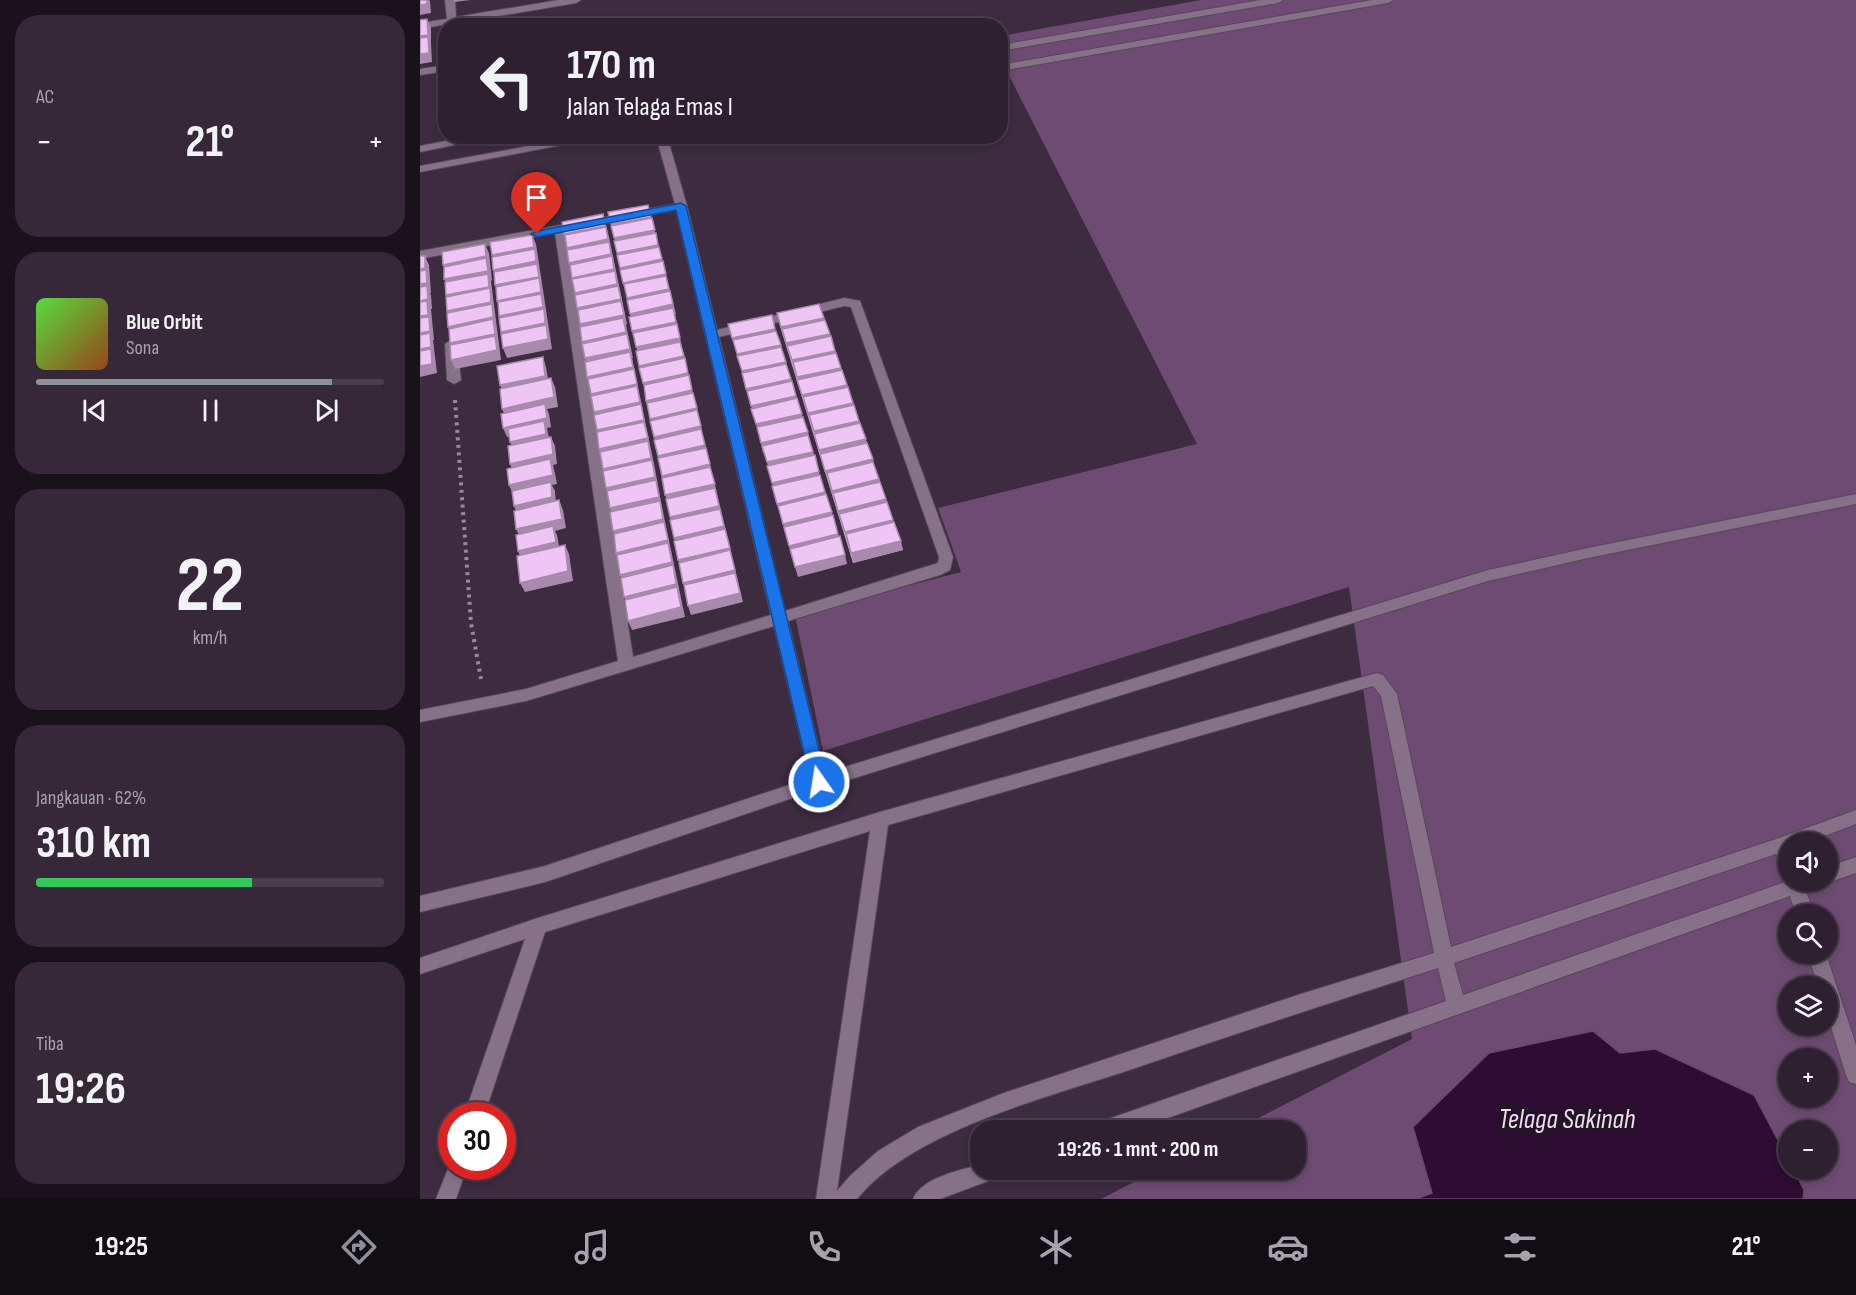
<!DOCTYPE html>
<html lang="id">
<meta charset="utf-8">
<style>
body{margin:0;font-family:"Sofia Sans Condensed",sans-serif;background:#362838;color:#f1f3f6;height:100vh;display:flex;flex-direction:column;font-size:22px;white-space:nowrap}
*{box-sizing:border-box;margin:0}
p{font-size:20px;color:#a7a3ab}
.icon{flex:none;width:33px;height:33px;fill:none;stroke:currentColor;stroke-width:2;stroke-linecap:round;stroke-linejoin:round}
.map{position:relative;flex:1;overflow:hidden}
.sheet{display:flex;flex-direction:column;gap:15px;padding:15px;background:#19121a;width:420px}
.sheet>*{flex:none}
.hud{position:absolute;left:18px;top:18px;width:570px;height:126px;border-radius:24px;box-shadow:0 3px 9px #0003,0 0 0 2px #493e4c;background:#2e2030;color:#f1f3f6;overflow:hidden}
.fabs{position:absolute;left:1358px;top:832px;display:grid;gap:12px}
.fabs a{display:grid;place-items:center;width:60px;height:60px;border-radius:50%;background:#2e2030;box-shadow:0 3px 9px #0003,0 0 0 2px #493e4c;font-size:30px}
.speed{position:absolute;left:18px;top:1102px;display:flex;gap:12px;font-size:30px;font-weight:700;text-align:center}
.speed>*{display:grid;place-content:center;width:78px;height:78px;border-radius:50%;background:#2e2030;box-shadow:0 3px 9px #0003,0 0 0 2px #493e4c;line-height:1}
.speed .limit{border:9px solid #d22;background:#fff;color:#111}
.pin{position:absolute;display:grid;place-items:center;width:51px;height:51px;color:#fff;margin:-62px -26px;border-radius:50% 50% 50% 0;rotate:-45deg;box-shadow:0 0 6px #0007}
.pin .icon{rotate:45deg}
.me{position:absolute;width:66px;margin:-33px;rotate:347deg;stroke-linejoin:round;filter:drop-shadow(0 0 4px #0008)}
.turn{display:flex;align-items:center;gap:21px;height:126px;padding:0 30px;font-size:27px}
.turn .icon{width:78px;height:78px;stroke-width:2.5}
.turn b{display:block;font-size:42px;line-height:51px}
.big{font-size:45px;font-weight:700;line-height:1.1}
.sheet .widget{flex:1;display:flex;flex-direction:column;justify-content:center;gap:9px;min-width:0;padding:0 21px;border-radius:24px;background:#362838}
.sheet .dial{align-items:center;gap:0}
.dial b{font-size:78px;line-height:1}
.song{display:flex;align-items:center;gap:18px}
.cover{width:72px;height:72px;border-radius:9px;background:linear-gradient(135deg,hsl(110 70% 55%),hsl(20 70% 35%))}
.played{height:6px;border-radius:3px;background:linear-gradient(90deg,#8c9099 85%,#493e4c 85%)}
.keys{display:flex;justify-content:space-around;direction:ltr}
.heat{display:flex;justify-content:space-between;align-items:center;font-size:33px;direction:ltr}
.charge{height:9px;border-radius:4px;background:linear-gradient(90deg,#34c759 62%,#493e4c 0)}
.trip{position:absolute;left:550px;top:1120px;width:336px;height:60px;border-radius:24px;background:#2e2030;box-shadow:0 3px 9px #0003,0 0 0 2px #493e4c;font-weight:700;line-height:60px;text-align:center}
.dock{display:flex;height:96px;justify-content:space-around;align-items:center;background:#120d13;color:#a7a3ab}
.dock .icon{width:42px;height:42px}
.dock .selected{color:#8c9099}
.dock b{font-size:27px;color:#f1f3f6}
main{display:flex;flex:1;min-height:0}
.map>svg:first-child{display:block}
.green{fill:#6d4b72;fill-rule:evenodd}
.water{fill:#2d0d32;stroke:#654b69;stroke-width:1.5}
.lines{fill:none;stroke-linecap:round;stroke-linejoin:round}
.minor-casing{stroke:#574859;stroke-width:2}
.path{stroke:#988a9a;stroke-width:4;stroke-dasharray:3 4.5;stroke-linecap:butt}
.minor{fill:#867189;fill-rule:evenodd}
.wall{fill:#cea9d3}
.shaded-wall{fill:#a78aac}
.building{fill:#efc5f5;stroke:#a78aac;stroke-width:1.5}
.route{fill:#1a73e8;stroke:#114b97;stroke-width:1.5}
.labels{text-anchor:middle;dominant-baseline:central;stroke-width:6;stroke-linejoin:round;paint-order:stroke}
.near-water-label{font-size:28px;font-style:italic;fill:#f8d5fd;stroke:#1f1720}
</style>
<main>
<section class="sheet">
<div class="widget"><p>AC</p>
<div class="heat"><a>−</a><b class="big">21°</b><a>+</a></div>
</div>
<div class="widget">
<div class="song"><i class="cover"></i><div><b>Blue Orbit</b><p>Sona</p></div></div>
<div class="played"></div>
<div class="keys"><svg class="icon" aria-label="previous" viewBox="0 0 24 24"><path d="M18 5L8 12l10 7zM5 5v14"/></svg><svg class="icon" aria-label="pause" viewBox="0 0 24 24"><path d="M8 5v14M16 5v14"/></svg><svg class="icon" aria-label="next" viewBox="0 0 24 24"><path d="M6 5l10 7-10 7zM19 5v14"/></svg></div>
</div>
<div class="widget dial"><b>22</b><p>km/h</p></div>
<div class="widget"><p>Jangkauan · 62%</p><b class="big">310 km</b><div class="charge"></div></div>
<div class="widget"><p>Tiba</p><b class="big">19:26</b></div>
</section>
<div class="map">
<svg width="1436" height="1199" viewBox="0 0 1436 1199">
<rect width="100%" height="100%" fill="#3d2b40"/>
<path class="green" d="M781 0H1436V1199H681L737 1170H876V1131H813L992 1039 929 587 403 751 375 615 541 572 518 508 777 444 581 60V36ZM1368 843H1407V882H1368ZM1368 915H1407V954H1368ZM1368 987H1407V1026H1368ZM1368 1059H1407V1098H1368ZM1368 1131H1407V1170H1368Z"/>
<polygon class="water" points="1173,1031 1200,1053 1235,1049 1334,1095 1368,1159 1368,1170 1374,1170 1384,1190 1383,1199 996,1199 1012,1193 993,1127 1069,1053"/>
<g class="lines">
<defs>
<g id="minor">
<polygon points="25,0 35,0 36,17 139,0 161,0 156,3 37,23 37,26 27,24 0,29 0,23 27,19"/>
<polygon points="841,0 863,0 858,3 580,51 580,45"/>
<polygon points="952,0 973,0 968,3 580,71 580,65"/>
<polygon points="26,65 26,71 0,75 0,69"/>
<polygon points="52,136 78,136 0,152 0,146"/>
<polygon points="163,136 189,136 0,172 0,166"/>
<path d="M236 136H247L267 206 297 330 424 298 440 301 533 557 530 570 520 575 368 621 405 773 1068 570 1168 548 1436 494V504L1168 558 1068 581 399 789 125 882 0 912V896L125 866 390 778 354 626 106 701 0 722V710L106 689 198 661 135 233 0 259V251L255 204ZM256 210 351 615 213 657 146 231ZM424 306 431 307 519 557 518 563 365 611 299 337Z"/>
<polygon points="31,340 37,344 41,380 34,384 27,380 25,344"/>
<path d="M957 673 963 675 977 694 1031 947 1359 838 1436 810V824L1386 843H1368V873L1362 870 1356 854 1034 963 1043 995 1365 882 1368 876V882H1397L1394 887 1386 891 1394 915H1376L1370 896 711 1131H673L676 1124 683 1121 1026 1001 1018 968C918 1000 818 1033 718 1067 634 1096 493 1129 437 1199H396L450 831 125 932 64 1116H44L105 939 0 974V958L118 918 460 812ZM953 686 961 696 1014 953 881 994 584 1093 498 1127 458 1151 430 1176 417 1191 468 825Z"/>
<polygon points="1436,857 1436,873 1407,883 1405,882 1407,882 1407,867"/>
<polygon points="1388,954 1406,954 1436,1045 1436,1084 1429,1082 1426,1075 1407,1014 1407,987 1398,987"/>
<polygon points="32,1159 32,1167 47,1167 36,1199 16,1199"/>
<path d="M561 1164V1170H582L579 1177 520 1199H493C502 1177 540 1171 561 1164Z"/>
</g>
</defs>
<use href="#minor" class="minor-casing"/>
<polyline class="path" points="35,400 51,623 61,679"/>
<use href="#minor" class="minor"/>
</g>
<polygon class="wall" points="404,318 466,499 483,550 433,563 359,323"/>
<g class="shaded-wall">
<polygon points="7,0 9,0 10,1 11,13 0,15 0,5"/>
<polygon points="33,0 50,0 34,2"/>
<polygon points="7,19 11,28 11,44 12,62 0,64 0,36"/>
<polygon points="228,205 256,314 255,314 262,347 323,602 271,615 268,606 266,592 263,583 262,570 258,560 257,548 254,538 253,527 250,517 249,505 245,495 245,485 242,476 241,465 238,456 237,446 234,437 234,428 226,401 226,392 223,383 223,375 219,366 219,357 212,331 213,323 210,314 210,307 203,283 203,277 197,253 197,248 194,238 194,234 191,224"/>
<polygon points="183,214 189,237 204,309 207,324 206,325 213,358 212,358 235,469 242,507 265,617 212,630 208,621 208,606 204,597 204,584 200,575 200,562 196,553 196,540 193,531 193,518 190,508 190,498 186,488 186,478 183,469 183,459 179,449 180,440 177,430 177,422 174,412 174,404 171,394 171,386 167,377 168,368 165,358 166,351 162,342 164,334 160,324 161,318 157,308 158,302 155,293 155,287 152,278 153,272 149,263 150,257 147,248 148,243 144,234"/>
<polygon points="112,235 116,244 132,349 87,358 83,348 85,342 81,332 83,326 79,316 81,310 77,301 79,295 75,285 77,279 73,270 76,264 72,255"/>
<polygon points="65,244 69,253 72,280 71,281 81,360 35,369 31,360 34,353 30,343 32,336 28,327 31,320 27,311 30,305 26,295 29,289 24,279 27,274 23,265"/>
<polygon points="5,256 9,265 11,293 10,293 11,295 12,309 11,309 14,340 13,340 17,373 0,377 0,269"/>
<polygon points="404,318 406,328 362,329 363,337 361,327"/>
<polygon points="355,329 358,338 315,347 312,338"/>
<polygon points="410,334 411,344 369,353 366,343"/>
<polygon points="361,345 363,354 319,364 317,354"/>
<polygon points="415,351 417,360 374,370 372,360"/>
<polygon points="123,357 126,367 129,385 84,395 80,385"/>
<polygon points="366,362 368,371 324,381 322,371"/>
<polygon points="421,368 423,377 380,387 377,377"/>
<polygon points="131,378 135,387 138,407 127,409 129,414 131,427 127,428 130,443 94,451 90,442 125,429 87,437 83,428 86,418 82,409"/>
<polygon points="371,379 373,388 329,398 326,389"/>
<polygon points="427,385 429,394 384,404 382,395"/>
<polygon points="376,396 378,406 334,416 331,406"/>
<polygon points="433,403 435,412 389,415 390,422 388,413"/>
<polygon points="382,414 384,424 339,434 336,424"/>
<polygon points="439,421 441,430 397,440 394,431"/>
<polygon points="388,432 390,442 343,453 341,443"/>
<polygon points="131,437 135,446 137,464 133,465 134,469 137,484 132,485 135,491 136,507 98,516 94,506 93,494 89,485 94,473 90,464"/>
<polygon points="446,439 447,449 402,459 399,450"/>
<polygon points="393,452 396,461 349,472 347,462"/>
<polygon points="453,459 454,469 408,480 405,471"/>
<polygon points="399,472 401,482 355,493 352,483"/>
<polygon points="459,479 461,489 413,493 414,500 412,491"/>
<polygon points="405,492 408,502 360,513 357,504"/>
<polygon points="466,499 468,509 419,514 420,520 418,511"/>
<polygon points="139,500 143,510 146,528 135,531 137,535 140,552 102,561 98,551 101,539 96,529"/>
<polygon points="412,512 414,522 365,534 363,524"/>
<polygon points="473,520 475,529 427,541 425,532"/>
<polygon points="418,534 421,543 372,555 369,546"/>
<polygon points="481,541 483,550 433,563 431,553"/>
<polygon points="145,545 149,554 153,581 105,592 100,583"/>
<polygon points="425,555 427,564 378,577 375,567"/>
</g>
<g class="building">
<polygon points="0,0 7,0 7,4 0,5"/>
<polygon points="7,19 8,35 0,36 0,20"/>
<polygon points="8,37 9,53 0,54 0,38"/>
<polygon points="228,205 231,217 191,224 188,212"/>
<polygon points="183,214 185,226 144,234 142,222"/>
<polygon points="232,218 235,230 194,238 191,226"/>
<polygon points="186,227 188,239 147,248 145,235"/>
<polygon points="236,233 238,245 197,253 194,241"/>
<polygon points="112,235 114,247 72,255 70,242"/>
<polygon points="189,242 191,254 149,263 147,250"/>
<polygon points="65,244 66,256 23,265 22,252"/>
<polygon points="239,247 242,259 200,268 197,255"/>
<polygon points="115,249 116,261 73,270 72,257"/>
<polygon points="0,256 5,256 5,268 0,269"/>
<polygon points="192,256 194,269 152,278 150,265"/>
<polygon points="66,258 68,271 24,279 24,267"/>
<polygon points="243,261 246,274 203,283 200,270"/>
<polygon points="117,264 119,277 75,285 74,272"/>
<polygon points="6,270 7,283 0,284 0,271"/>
<polygon points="195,271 197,284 155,293 152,279"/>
<polygon points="68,274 69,287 26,295 25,282"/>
<polygon points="246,276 249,289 207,298 204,284"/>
<polygon points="119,278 121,292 77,301 76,287"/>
<polygon points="7,286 8,299 0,301 0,287"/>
<polygon points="198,286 201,299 157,308 155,295"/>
<polygon points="70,288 71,302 27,311 26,297"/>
<polygon points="250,291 253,304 210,314 207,300"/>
<polygon points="121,294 123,307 79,316 78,302"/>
<polygon points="7,301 8,315 0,316 0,302"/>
<polygon points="201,301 204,315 160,324 158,310"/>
<polygon points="72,304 73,317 28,327 27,313"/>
<polygon points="399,304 404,318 361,327 357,313"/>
<polygon points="253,308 256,322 212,331 209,317"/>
<polygon points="124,309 125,323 81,332 79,318"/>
<polygon points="352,315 355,329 312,338 308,324"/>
<polygon points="9,317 10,331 0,333 0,318"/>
<polygon points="203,318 206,332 162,342 160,327"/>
<polygon points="73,319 75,334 30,343 29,329"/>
<polygon points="405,320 410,334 366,343 362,329"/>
<polygon points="257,324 260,338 216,347 213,333"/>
<polygon points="126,325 128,339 83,348 81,334"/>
<polygon points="356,331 361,345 317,354 313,340"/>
<polygon points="10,333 11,347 0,349 0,335"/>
<polygon points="207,334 210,349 165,358 162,344"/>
<polygon points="75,336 77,350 31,360 30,345"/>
<polygon points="411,336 415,351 372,360 367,346"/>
<polygon points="260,342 264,356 219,366 216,351"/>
<polygon points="361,347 366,362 322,371 317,356"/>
<polygon points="11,349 12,364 0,366 0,351"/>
<polygon points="210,352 213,367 167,377 165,362"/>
<polygon points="416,353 421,368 377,377 373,362"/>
<polygon points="123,357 125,376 80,385 77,366"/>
<polygon points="265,358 268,373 223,383 219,368"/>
<polygon points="366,364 371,379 326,389 322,373"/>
<polygon points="214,369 217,384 171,394 168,379"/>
<polygon points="422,370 427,385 382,395 377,380"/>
<polygon points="269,375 272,390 226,401 224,385"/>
<polygon points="131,378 134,397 82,409 80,389"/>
<polygon points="372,381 376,396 331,406 327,391"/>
<polygon points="217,386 220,402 174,412 171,396"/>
<polygon points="428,387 433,403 388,413 383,397"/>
<polygon points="273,393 277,408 230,419 227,403"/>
<polygon points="377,398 382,414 336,424 331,409"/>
<polygon points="125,404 127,418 83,428 81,414"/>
<polygon points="221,404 224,420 177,430 174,415"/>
<polygon points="434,405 439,421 394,431 389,415"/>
<polygon points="277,410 281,426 234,437 230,421"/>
<polygon points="383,417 388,432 341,443 337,427"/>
<polygon points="124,421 126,434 90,442 88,429"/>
<polygon points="224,422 228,438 179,449 177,432"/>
<polygon points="440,423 446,439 399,450 394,434"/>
<polygon points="281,429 285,445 238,456 234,440"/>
<polygon points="388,435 393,452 347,462 342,446"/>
<polygon points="131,437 133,454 90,464 88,446"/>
<polygon points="228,441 231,458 183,469 180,452"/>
<polygon points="447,443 453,459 405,471 400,454"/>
<polygon points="286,448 290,464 242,476 238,458"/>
<polygon points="395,455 399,472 352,483 347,466"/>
<polygon points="130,459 133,475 89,485 87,469"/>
<polygon points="232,460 235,477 186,488 183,471"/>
<polygon points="453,462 459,479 412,491 407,473"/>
<polygon points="290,467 295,484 245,495 242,478"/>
<polygon points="400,475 405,492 357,504 352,486"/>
<polygon points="236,480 239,497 190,508 187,491"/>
<polygon points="131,482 132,497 94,506 92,491"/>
<polygon points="460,482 466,499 418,511 413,493"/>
<polygon points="295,488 299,506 250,517 246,499"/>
<polygon points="406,494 412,512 363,524 358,506"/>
<polygon points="139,500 142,519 96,529 94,511"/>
<polygon points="240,501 243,519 193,531 190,512"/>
<polygon points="467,502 473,520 425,532 419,514"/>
<polygon points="300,509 304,526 254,538 250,520"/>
<polygon points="413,515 418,534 369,546 364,527"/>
<polygon points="244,522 248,540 196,553 194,534"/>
<polygon points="474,522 481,541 431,553 426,534"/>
<polygon points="133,526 136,542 98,551 96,535"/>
<polygon points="305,529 310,548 258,560 254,541"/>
<polygon points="420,536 425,555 375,567 370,549"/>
<polygon points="248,543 252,562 200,575 197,555"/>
<polygon points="145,545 148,571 100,583 97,556"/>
<polygon points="310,550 315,570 263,583 259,563"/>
<polygon points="253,565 256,584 204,597 201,578"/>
<polygon points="315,573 320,593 268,606 264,585"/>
<polygon points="257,587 261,607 208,621 205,600"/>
</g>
<polygon class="route" points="261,203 266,206 407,782 404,786 399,788 394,786 391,782 256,210 117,237 111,234 117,231"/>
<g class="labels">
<g class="near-water-label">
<text x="1147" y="1119">Telaga Sakinah</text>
</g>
</g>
</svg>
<div class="fabs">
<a><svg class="icon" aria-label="sound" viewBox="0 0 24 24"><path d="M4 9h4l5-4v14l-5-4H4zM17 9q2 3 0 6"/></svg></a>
<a><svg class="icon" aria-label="search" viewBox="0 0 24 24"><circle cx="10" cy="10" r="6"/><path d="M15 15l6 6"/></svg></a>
<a><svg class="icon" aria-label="layers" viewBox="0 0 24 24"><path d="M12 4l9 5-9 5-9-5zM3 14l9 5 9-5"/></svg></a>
<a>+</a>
<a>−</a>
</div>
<div class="speed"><div class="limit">30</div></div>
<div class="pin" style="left:117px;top:234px;background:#d93025"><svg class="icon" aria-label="arrive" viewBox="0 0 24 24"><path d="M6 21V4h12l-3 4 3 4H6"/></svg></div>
<svg class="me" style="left:399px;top:782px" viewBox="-20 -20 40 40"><circle r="17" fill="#1a73e8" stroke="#fff" stroke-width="3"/><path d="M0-11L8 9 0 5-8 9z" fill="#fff"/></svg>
<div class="trip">19:26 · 1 mnt · 200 m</div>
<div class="hud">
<div class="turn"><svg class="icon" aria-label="left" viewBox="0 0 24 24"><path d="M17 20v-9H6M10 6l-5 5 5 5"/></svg><div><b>170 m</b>Jalan Telaga Emas I</div></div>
</div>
</div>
</main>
<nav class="dock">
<b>19:25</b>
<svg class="icon selected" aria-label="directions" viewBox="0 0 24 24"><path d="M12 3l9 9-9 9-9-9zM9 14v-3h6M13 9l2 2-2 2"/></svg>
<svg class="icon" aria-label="music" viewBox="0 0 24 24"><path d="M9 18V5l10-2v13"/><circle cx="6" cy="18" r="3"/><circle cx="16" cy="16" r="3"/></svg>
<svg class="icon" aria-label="phone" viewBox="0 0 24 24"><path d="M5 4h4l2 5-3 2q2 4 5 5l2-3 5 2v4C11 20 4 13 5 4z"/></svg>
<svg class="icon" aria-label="climate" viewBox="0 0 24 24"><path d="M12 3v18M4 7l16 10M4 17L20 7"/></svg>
<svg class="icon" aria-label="car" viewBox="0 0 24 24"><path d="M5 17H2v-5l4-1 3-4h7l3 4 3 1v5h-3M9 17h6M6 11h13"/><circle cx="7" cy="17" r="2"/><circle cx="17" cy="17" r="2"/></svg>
<svg class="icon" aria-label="filters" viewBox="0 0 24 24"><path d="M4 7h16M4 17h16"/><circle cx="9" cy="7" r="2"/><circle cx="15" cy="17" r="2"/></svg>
<b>21°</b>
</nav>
